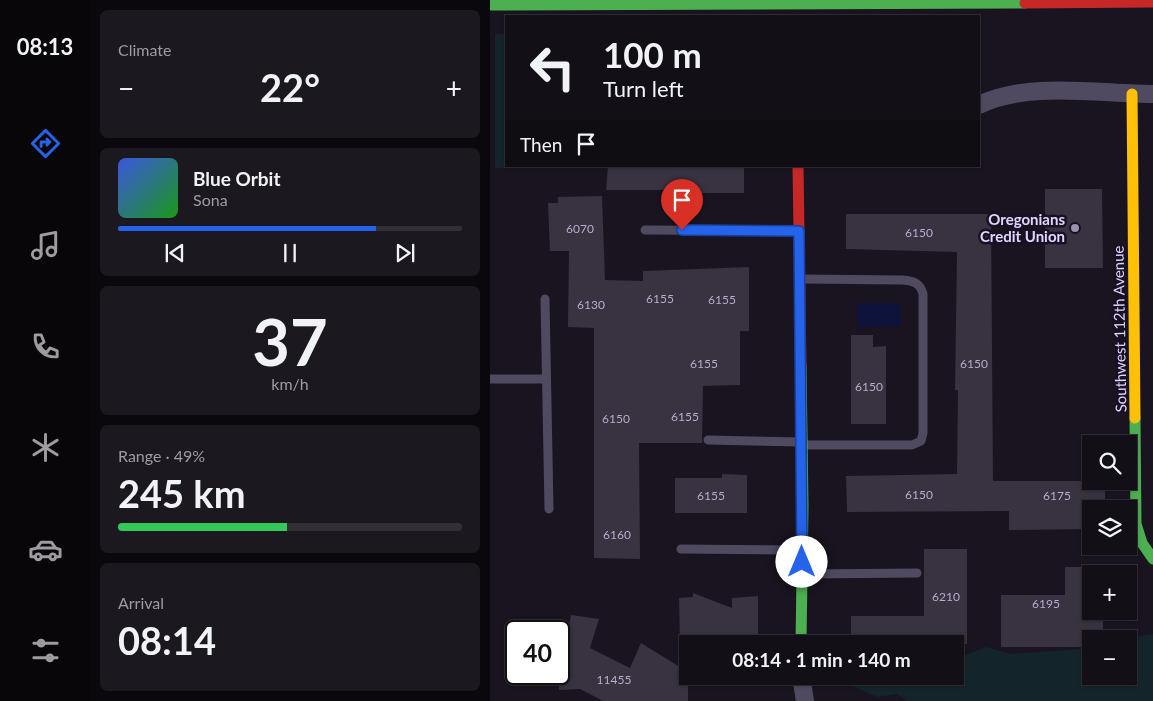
<!DOCTYPE html>
<meta charset="utf-8">
<style>
body{margin:0;font-family:Lato,sans-serif;background:#1c1820;color:#f1f3f6;height:100vh;display:flex;flex-direction:column;font-size:19px;white-space:nowrap}
*{box-sizing:border-box;margin:0}
p{font-size:16px;color:#9d9ca1}
.icon{flex:none;width:28px;height:28px;fill:none;stroke:currentColor;stroke-width:2;stroke-linecap:round;stroke-linejoin:round}
.map{position:relative;flex:1;overflow:hidden}
.side{display:flex;flex-direction:column;gap:10px;padding:10px;background:#0a080d;width:400px}
.side>*{flex:none}
.hud{position:absolute;left:15px;top:15px;width:475px;height:152px;border-radius:0px;box-shadow:0 1px 4px #0004,0 0 0 1px #322f36;background:#130f17;color:#f1f3f6;overflow:hidden}
.buttons{position:absolute;left:592px;top:435px;display:grid;gap:10px}
.buttons a{display:grid;place-items:center;width:55px;height:55px;border-radius:0px;background:#130f17;box-shadow:0 1px 4px #0004,0 0 0 1px #322f36;font-size:25px}
.speed{position:absolute;left:15px;top:620px;display:flex;gap:10px;font-size:25px;font-weight:700;text-align:center}
.speed>*{display:grid;place-content:center;width:65px;height:65px;border-radius:50%;background:#130f17;box-shadow:0 1px 4px #0004,0 0 0 1px #322f36;line-height:1}
.speed .limit{border:2px solid #111;border-radius:8px;background:#fff;color:#111}
.pin{position:absolute;display:grid;place-items:center;width:42px;height:42px;color:#fff;margin:-51px -21px;border-radius:50% 50% 50% 0;rotate:-45deg;box-shadow:0 0 5px #0007}
.pin .icon{rotate:45deg}
.me{position:absolute;width:55px;margin:-28px;rotate:0deg;stroke-linejoin:round;filter:drop-shadow(0 0 4px #0008)}
.turn{display:flex;align-items:center;gap:18px;height:105px;padding:0 15px;font-size:22px}
.turn .icon{width:65px;height:65px;stroke-width:2.5}
.turn b{display:block;font-size:35px;line-height:42px}
.then{display:flex;align-items:center;height:48px;padding:0 15px;background:#0003;gap:10px;font-size:19px}
.big{font-size:38px;font-weight:700;line-height:1.1}
.side .widget{flex:1;display:flex;flex-direction:column;justify-content:center;gap:8px;min-width:0;padding:0 18px;border-radius:8px;background:#1c1820}
.side .dial{align-items:center;gap:0}
.dial b{font-size:65px;line-height:1}
.song{display:flex;align-items:center;gap:15px}
.cover{width:60px;height:60px;border-radius:8px;background:linear-gradient(135deg,hsl(230 70% 55%),hsl(120 70% 35%))}
.played{height:5px;border-radius:2px;background:linear-gradient(90deg,#2563eb 75%,#322f36 75%)}
.keys{display:flex;justify-content:space-around;direction:ltr}
.heat{display:flex;justify-content:space-between;align-items:center;font-size:28px;direction:ltr}
.charge{height:8px;border-radius:4px;background:linear-gradient(90deg,#34c759 49%,#322f36 0)}
.trip{position:absolute;left:189px;top:635px;width:285px;height:50px;border-radius:0px;background:#130f17;box-shadow:0 1px 4px #0004,0 0 0 1px #322f36;font-weight:700;line-height:50px;text-align:center}
main{display:flex;flex:1;min-height:0}
.dock{display:flex;flex-direction:column;width:90px;justify-content:space-around;align-items:center;background:#080609;color:#9d9ca1}
.dock .icon{width:35px;height:35px}
.dock .active{color:#2563eb}
.dock b{font-size:22px;color:#f1f3f6}
.map>svg:first-child{display:block}
.green{fill:#14242b}
.water{fill:#0e133c}
.building{fill:#383241}
.lines{fill:none;stroke-linecap:round;stroke-linejoin:round}
.lane{stroke:#4f4a5f;stroke-width:9}
.street{stroke:#4f4a5f;stroke-width:18}
.fast{stroke:#4caf50;stroke-width:11}
.slow{stroke:#ffc107;stroke-width:11}
.jam{stroke:#c62828;stroke-width:11}
.route-casing{stroke:#184099;stroke-width:12}
.route{stroke:#2563eb;stroke-width:9}
.poi-dot{fill:#9c91af;stroke:#181023;stroke-width:2}
.labels{text-anchor:middle;dominant-baseline:central;stroke-width:5;stroke-linejoin:round;paint-order:stroke}
.number-label{font-size:12px;fill:#b8accd}
.poi-label{font-size:15px;font-weight:bold;fill:#e2d4fc;stroke:#181023;text-anchor:end}
.street-label{font-size:15px;fill:#e2d4fc;stroke:#181023}
</style>
<main>
<nav class="dock">
<b>08:13</b>
<svg class="icon active" aria-label="directions" viewBox="0 0 24 24"><path d="M12 3l9 9-9 9-9-9zM9 14v-3h6M13 9l2 2-2 2"/></svg>
<svg class="icon" aria-label="music" viewBox="0 0 24 24"><path d="M9 18V5l10-2v13"/><circle cx="6" cy="18" r="3"/><circle cx="16" cy="16" r="3"/></svg>
<svg class="icon" aria-label="phone" viewBox="0 0 24 24"><path d="M5 4h4l2 5-3 2q2 4 5 5l2-3 5 2v4C11 20 4 13 5 4z"/></svg>
<svg class="icon" aria-label="climate" viewBox="0 0 24 24"><path d="M12 3v18M4 7l16 10M4 17L20 7"/></svg>
<svg class="icon" aria-label="car" viewBox="0 0 24 24"><path d="M5 17H2v-5l4-1 3-4h7l3 4 3 1v5h-3M9 17h6M6 11h13"/><circle cx="7" cy="17" r="2"/><circle cx="17" cy="17" r="2"/></svg>
<svg class="icon" aria-label="filters" viewBox="0 0 24 24"><path d="M4 7h16M4 17h16"/><circle cx="9" cy="7" r="2"/><circle cx="15" cy="17" r="2"/></svg>
</nav>
<section class="side">
<div class="widget"><p>Climate</p>
<div class="heat"><a>−</a><b class="big">22°</b><a>+</a></div>
</div>
<div class="widget">
<div class="song"><i class="cover"></i><div><b>Blue Orbit</b><p>Sona</p></div></div>
<div class="played"></div>
<div class="keys"><svg class="icon" aria-label="previous" viewBox="0 0 24 24"><path d="M18 5L8 12l10 7zM5 5v14"/></svg><svg class="icon" aria-label="pause" viewBox="0 0 24 24"><path d="M8 5v14M16 5v14"/></svg><svg class="icon" aria-label="next" viewBox="0 0 24 24"><path d="M6 5l10 7-10 7zM19 5v14"/></svg></div>
</div>
<div class="widget dial"><b>37</b><p>km/h</p></div>
<div class="widget"><p>Range · 49%</p><b class="big">245 km</b><div class="charge"></div></div>
<div class="widget"><p>Arrival</p><b class="big">08:14</b></div>
</section>
<div class="map">
<svg width="663" height="701" viewBox="0 0 663 701">
<rect width="100%" height="100%" fill="#19141f"/>
<g class="green">
<polygon points="5,34 16,34 16,166 42,168 5,168"/>
<polygon points="663,634 663,701 417,701 407,694 387,697 360,685 359,676 465,676 465,659 496,647 521,654 601,648 601,676 639,676 639,639 629,639"/>
</g>
<polygon class="water" points="367,303 410,303 411,326 368,327"/>
<g class="building">
<polygon points="118,166 254,166 254,193 199,193 199,190 116,190"/>
<polygon points="555,189 612,189 613,268 555,268"/>
<polygon points="112,196 115,280 153,281 153,271 259,267 259,331 250,331 250,385 213,386 212,443 149,443 150,559 104,558 104,328 78,327 79,251 60,251 58,203 68,203 68,197"/>
<polygon points="356,214 501,214 503,481 615,481 615,509 601,509 601,529 519,530 519,511 357,512 356,476 467,474 468,390 465,390 467,252 356,249"/>
<polygon points="361,335 383,335 383,347 396,346 396,424 361,424"/>
<polygon points="232,474 257,475 257,513 185,513 185,478 232,478"/>
<polygon points="434,549 477,549 477,644 361,644 361,616 434,616"/>
<polygon points="575,567 601,567 601,611 613,611 613,639 601,639 601,647 511,647 511,595 575,595"/>
<polygon points="203,593 242,608 242,598 268,596 268,644 190,644 189,598 203,597"/>
<polygon points="81,615 109,619 100,648 140,668 151,643 198,672 198,701 113,701 90,689 69,690 69,645 76,645"/>
</g>
<g class="lines">
<g class="lane">
<polyline points="155,230 307,231"/>
<path d="M311 279 413 280C424 281 430 283 433 294V433L431 441 422 445H315"/>
<polyline points="55,299 59,509"/>
<polyline points="0,379 56,379"/>
<polyline points="218,440 312,442"/>
<polyline points="191,549 310,550"/>
<polyline points="315,574 427,573"/>
</g>
<g class="street">
<path d="M489 105C536 81 610 94 663 94"/>
<polyline points="311,676 315,701"/>
</g>
<g class="fast">
<polyline points="0,5 535,3"/>
<polyline points="311,366 313,506 311,644"/>
<polyline points="645,418 646,524 652,543 663,559"/>
</g>
<polyline class="slow" points="642,94 645,418"/>
<g class="jam">
<polyline points="535,3 663,2"/>
<polyline points="308,166 311,366"/>
</g>
</g>
<g class="lines">
<defs>
<polyline id="route" points="192,230 309,231 312,562"/>
</defs>
<use href="#route" class="route-casing"/>
<use href="#route" class="route"/>
</g>
<circle class="poi-dot" cx="585" cy="228" r="5"/>
<g class="labels">
<g class="number-label">
<text x="90" y="228">6070</text>
<text x="429" y="232">6150</text>
<text x="170" y="298">6155</text>
<text x="232" y="299">6155</text>
<text x="101" y="304">6130</text>
<text x="214" y="363">6155</text>
<text x="484" y="363">6150</text>
<text x="379" y="386">6150</text>
<text x="195" y="416">6155</text>
<text x="126" y="418">6150</text>
<text x="429" y="494">6150</text>
<text x="221" y="495">6155</text>
<text x="567" y="495">6175</text>
<text x="127" y="534">6160</text>
<text x="456" y="596">6210</text>
<text x="556" y="603">6195</text>
<text x="124" y="679">11455</text>
</g>
<g class="poi-label">
<text x="575" y="219">Oregonians<tspan x="575" dy="17">Credit Union</tspan></text>
</g>
<g class="street-label">
<text transform="translate(629 329) rotate(-91)">Southwest 112th Avenue</text>
</g>
</g>
</svg>
<div class="buttons">
<a><svg class="icon" aria-label="search" viewBox="0 0 24 24"><circle cx="10" cy="10" r="6"/><path d="M15 15l6 6"/></svg></a>
<a><svg class="icon" aria-label="layers" viewBox="0 0 24 24"><path d="M12 4l9 5-9 5-9-5zM3 14l9 5 9-5"/></svg></a>
<a>+</a>
<a>−</a>
</div>
<div class="speed"><div class="limit">40</div></div>
<div class="pin" style="left:192px;top:230px;background:#d93025"><svg class="icon" aria-label="arrive" viewBox="0 0 24 24"><path d="M6 21V4h12l-3 4 3 4H6"/></svg></div>
<svg class="me" style="left:312px;top:562px" viewBox="-20 -20 40 40"><circle r="19" fill="#fff"/><path d="M0-13L10 11 0 6-10 11z" fill="#2563eb"/></svg>
<div class="trip">08:14 · 1 min · 140 m</div>
<div class="hud">
<div class="turn"><svg class="icon" aria-label="left" viewBox="0 0 24 24"><path d="M17 20v-9H6M10 6l-5 5 5 5"/></svg><div><b>100 m</b>Turn left</div></div>
<div class="then">Then<svg class="icon" aria-label="arrive" viewBox="0 0 24 24"><path d="M6 21V4h12l-3 4 3 4H6"/></svg></div>
</div>
</div>
</main>
